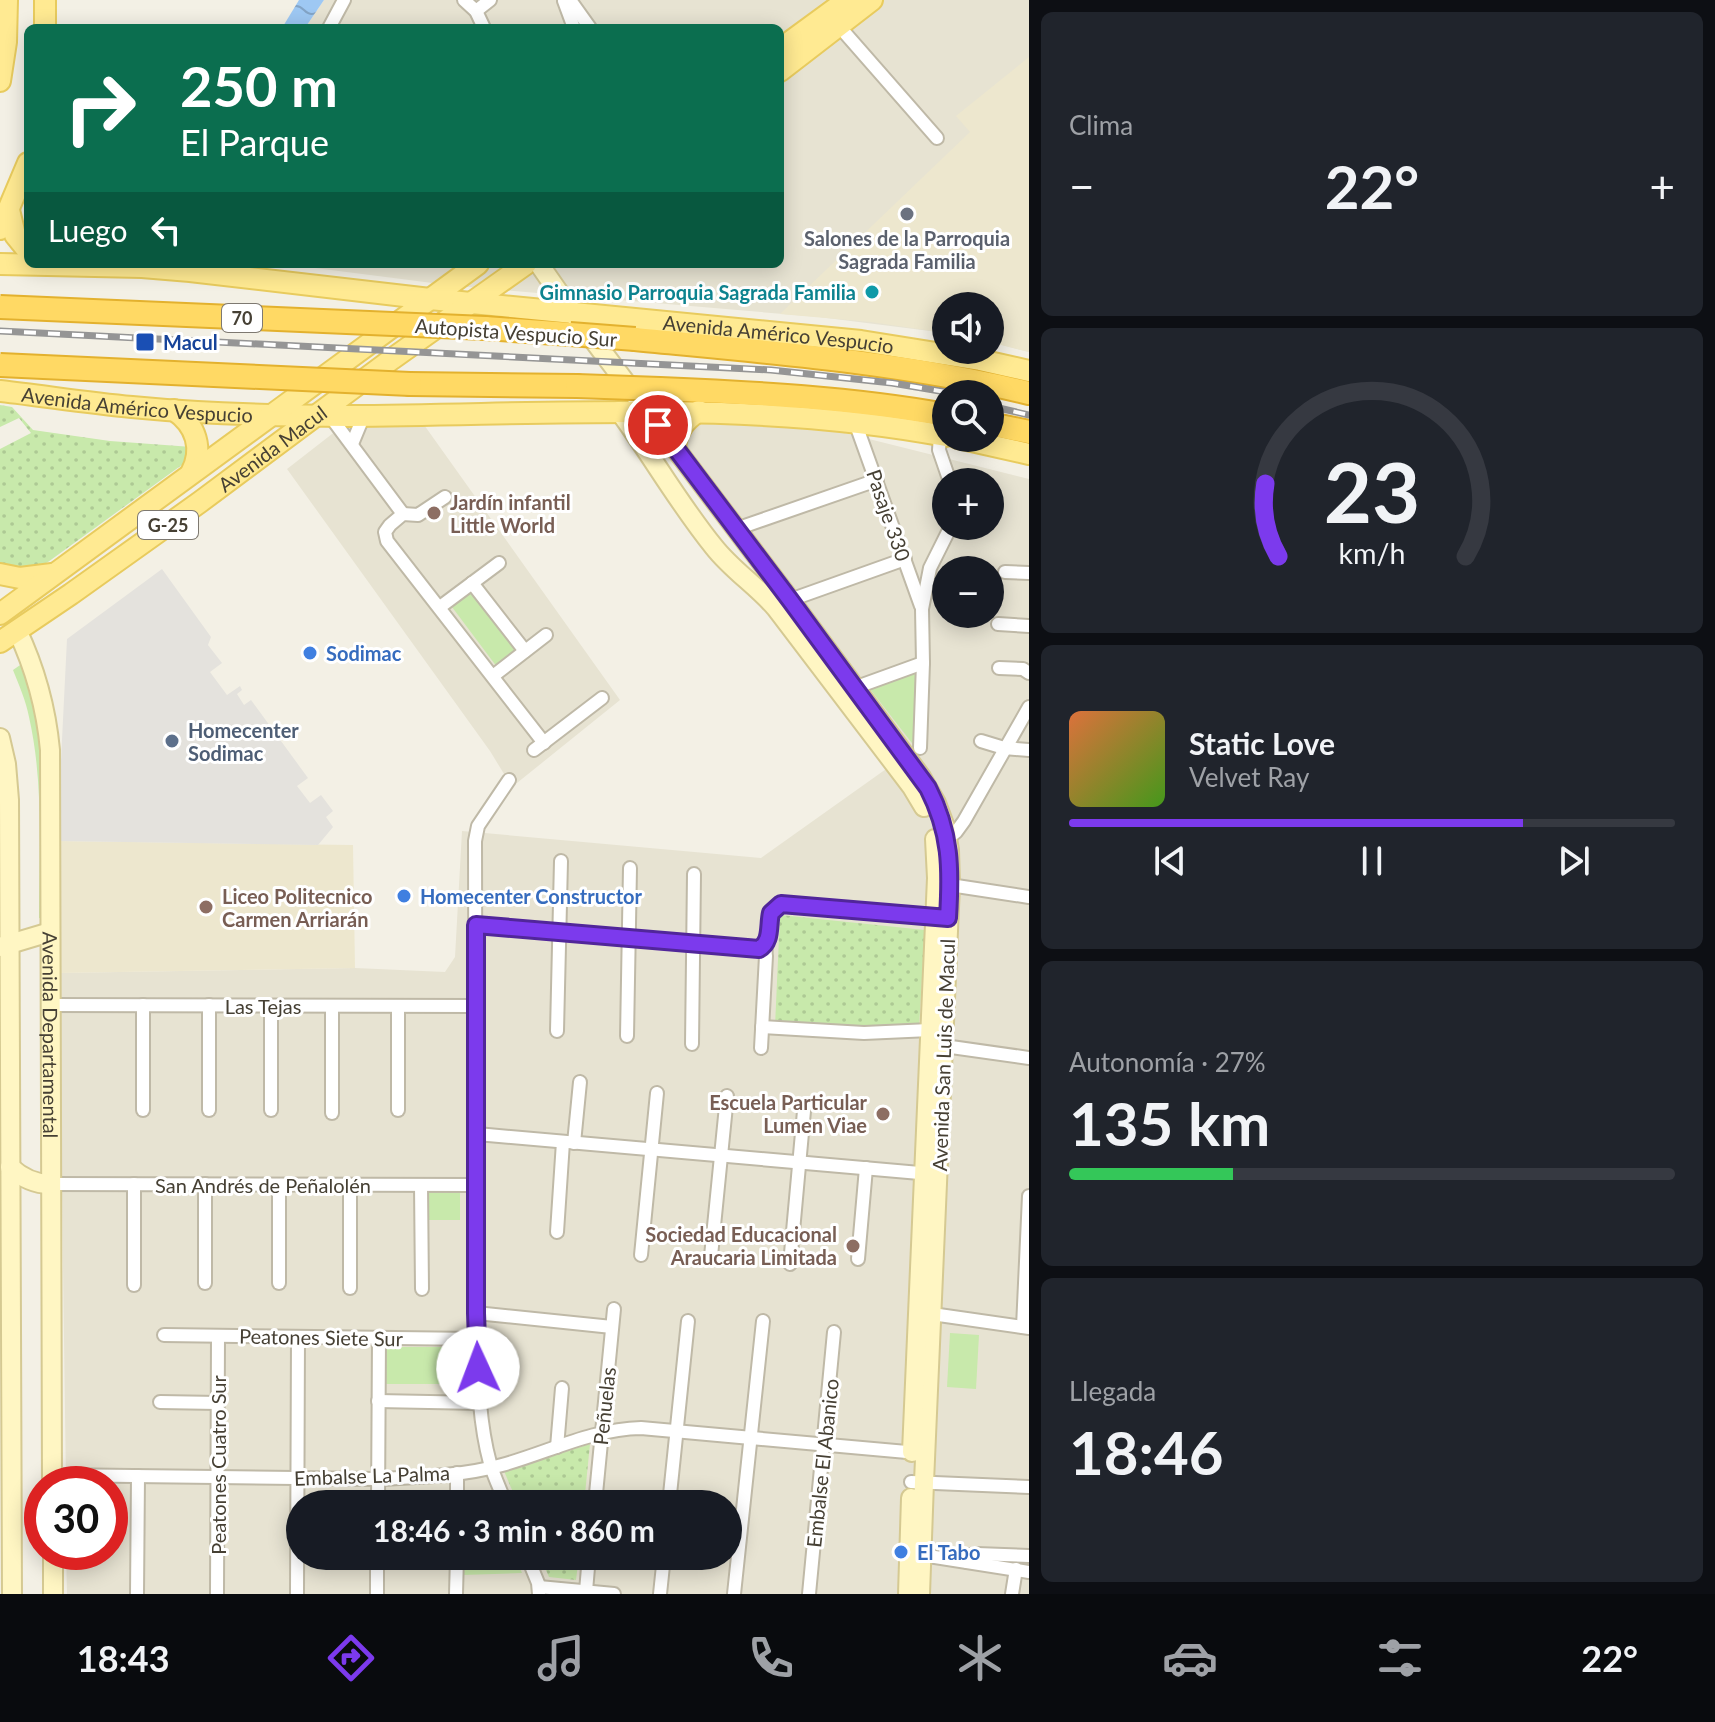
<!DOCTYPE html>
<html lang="es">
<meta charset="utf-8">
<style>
body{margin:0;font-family:Lato,sans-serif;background:#20242c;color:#f1f3f6;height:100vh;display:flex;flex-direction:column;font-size:30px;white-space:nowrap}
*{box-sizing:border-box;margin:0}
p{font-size:26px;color:#9ea1a6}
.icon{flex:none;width:44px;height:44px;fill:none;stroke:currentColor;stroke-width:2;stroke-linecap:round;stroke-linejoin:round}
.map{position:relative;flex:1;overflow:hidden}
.drawer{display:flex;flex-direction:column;gap:12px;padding:12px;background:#0d0f14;width:686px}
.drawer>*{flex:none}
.guide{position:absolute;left:24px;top:24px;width:760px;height:244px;border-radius:12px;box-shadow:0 4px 20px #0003;background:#0b6e4f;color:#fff;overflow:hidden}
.controls{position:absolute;left:932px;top:292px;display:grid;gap:16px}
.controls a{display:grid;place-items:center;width:72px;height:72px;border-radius:50%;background:#171b24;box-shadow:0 4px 20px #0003;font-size:40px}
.speed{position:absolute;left:24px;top:1466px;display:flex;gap:16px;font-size:40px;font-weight:700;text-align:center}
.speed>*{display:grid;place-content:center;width:104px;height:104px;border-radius:50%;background:#171b24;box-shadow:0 4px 20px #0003;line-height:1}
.speed .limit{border:12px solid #d22;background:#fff;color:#111}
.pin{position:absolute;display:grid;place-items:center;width:68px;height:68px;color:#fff;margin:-34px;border:4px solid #fff;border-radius:50%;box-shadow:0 2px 8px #0007}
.me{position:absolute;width:88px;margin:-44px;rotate:358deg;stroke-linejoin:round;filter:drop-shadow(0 0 6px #0008)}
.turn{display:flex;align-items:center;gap:28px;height:168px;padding:0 24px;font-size:36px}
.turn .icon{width:104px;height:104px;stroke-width:2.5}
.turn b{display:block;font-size:56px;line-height:68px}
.then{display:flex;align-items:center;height:76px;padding:0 24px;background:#0003;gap:16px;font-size:30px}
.big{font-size:60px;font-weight:700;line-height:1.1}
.drawer .card{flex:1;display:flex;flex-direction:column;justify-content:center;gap:12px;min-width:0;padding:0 28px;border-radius:12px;background:#20242c}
.drawer .dial{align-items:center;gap:0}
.dial svg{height:208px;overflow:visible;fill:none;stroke:#363941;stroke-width:7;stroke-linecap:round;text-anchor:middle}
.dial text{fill:#f1f3f6;stroke:none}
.song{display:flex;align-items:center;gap:24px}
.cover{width:96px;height:96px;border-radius:12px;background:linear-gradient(135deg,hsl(20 70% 55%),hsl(100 70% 35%))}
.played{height:8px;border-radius:4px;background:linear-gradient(90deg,#7c3aed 75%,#363941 75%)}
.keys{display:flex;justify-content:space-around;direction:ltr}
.heat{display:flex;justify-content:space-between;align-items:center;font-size:44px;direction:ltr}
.charge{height:12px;border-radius:6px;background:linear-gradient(90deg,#34c759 27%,#363941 0)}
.trip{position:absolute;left:286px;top:1490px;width:456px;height:80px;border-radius:40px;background:#171b24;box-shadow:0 4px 20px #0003;font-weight:700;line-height:80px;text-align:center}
.dock{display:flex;height:128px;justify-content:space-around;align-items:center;background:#090b0e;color:#9ea1a6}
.dock .icon{width:56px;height:56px}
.dock .active{color:#7c3aed}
.dock b{font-size:36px;color:#f1f3f6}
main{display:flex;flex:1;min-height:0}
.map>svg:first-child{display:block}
.residential{fill:#e7e3d2;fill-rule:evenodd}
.education{fill:#ede7ce}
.grass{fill:#c8e9ab}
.park{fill:url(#park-dots)}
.parking{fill:#e4e2dd}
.water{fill:url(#water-waves)}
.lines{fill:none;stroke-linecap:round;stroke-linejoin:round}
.street-casing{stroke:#bfb9a7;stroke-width:16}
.secondary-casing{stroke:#d5c992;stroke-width:22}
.primary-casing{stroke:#e8cb5e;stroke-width:24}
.highway-casing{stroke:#e3b12e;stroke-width:26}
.street{stroke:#fff;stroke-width:12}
.secondary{stroke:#fff6c3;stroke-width:18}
.primary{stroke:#ffea92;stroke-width:20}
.highway{stroke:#ffd964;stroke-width:22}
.rail-casing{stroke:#959595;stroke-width:7}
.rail{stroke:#fff;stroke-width:4;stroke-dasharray:12;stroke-linecap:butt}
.highway-bridge-casing{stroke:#e3b12e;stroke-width:26;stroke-linecap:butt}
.highway-bridge{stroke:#ffd964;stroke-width:22}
.route-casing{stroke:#51269a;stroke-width:20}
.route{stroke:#7c3aed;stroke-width:14}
.worship-dot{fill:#6b7280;stroke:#fff;stroke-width:3}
.culture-dot{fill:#0f9aa8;stroke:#fff;stroke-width:3}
.transit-dot{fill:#1a4fb4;stroke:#fff;stroke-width:3}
.education-dot{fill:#8d6e63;stroke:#fff;stroke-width:3}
.shop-dot{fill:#3f7fe0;stroke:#fff;stroke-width:3}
.service-dot{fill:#5c6f8a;stroke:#fff;stroke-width:3}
.labels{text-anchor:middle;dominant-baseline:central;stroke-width:6;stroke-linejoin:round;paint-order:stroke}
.shield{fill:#fff;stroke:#7e7971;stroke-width:2}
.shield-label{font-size:18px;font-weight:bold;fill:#464034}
.worship-label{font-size:20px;font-weight:bold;fill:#5b616d;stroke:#fff}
.culture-label{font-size:20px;font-weight:bold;fill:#0d838f;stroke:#fff;text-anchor:end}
.street-label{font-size:20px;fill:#464034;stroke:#fff}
.transit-label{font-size:20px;font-weight:bold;fill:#164399;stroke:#fff;text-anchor:start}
.education-label{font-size:20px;font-weight:bold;fill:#785e54;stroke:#fff;text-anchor:start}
.shop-label{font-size:20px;font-weight:bold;fill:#366cbe;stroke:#fff;text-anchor:start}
.service-label{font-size:20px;font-weight:bold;fill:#4e5e75;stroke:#fff;text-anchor:start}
</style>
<main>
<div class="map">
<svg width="1029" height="1594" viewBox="0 0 1029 1594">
<defs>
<pattern id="park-dots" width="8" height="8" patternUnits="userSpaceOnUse" patternTransform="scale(2)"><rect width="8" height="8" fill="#c8e9ab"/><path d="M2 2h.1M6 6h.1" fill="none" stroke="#adc994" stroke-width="1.8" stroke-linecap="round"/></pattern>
<pattern id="water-waves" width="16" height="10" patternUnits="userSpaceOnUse" patternTransform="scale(2)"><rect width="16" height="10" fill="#9ec8f3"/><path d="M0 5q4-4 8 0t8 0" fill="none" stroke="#83a4c6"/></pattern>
</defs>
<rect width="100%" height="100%" fill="#f3f0e5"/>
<g class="residential">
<polygon points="324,0 1029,0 1029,352 990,342 990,306 946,306 946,333 819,317 456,286 284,264 780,264 780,28 305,28"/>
<path d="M664 419 837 431 1029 479V1594H67L66 1552H110V1484H66L59 973 355 968 445 972 455 957 462 831 761 858 910 752ZM946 482H990V526H946ZM946 570H990V614H946ZM300 1504H728V1556H300Z"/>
<polygon points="422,422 620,700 512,787 490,751 287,469 341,427"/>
</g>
<g class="education">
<polygon points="1029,57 1029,352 990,342 990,306 946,306 946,333 871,322 780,314 970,132 956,116"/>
<polygon points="57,841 353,845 355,968 59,973"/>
</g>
<g class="grass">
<polygon points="475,589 520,650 497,667 452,607"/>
<path d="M26 661 43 737 44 919 39 918C39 852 44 783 29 717 26 701 19 685 13 670Z"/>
<polygon points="917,669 915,747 870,689"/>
<rect x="424" y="1192" width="36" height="28"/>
<polygon points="950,1333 979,1335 976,1389 947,1387"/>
<rect x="386" y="1347" width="71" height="37"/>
<polygon points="462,1556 515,1556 522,1573 462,1575"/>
</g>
<g class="park">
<polygon points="0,405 12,407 33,430 110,441 192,447 185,463 179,467 48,562 35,569 0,568 0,449 31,433 19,418 0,427"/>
<polygon points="780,915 925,930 919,1027 867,1029 775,1026"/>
<polygon points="590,1444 584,1504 518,1504 504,1471"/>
<polygon points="540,1556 579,1556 576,1580 549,1577"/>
</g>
<polygon class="parking" points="162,569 211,637 208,645 222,663 210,672 227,695 240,686 242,690 237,694 244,705 251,700 308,778 297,786 310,803 321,795 333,811 326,817 333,827 318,845 57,841 67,639"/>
<polygon class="water" points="299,0 324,0 305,28 282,28"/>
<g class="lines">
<defs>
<g id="street">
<polyline points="464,0 476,11 484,28"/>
<polyline points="570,0 590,28"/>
<polyline points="564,1 574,28"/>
<polyline points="476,11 490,0"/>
<polyline points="838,25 937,138"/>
<polyline points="329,28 344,0"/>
<polyline points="330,416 403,514"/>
<polyline points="855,422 921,606"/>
<polyline points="940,435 939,450 950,482"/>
<polyline points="352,444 364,415"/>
<polyline points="445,497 418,515 403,514 390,525 385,532 387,541 544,743"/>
<polyline points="736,529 877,480"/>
<polyline points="1005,572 1029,573"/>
<polyline points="472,583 525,651"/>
<polyline points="790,600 905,559"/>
<polyline points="440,607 499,563"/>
<polyline points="998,624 1029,626"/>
<polyline points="999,668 1023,669 1029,673"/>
<polyline points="493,676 546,635"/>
<polyline points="854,688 923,663"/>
<polyline points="981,741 1004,748 1029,750"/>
<polyline points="920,748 923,663 922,609 930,568 951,526"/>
<polyline points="534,750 602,698"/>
<polyline points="947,839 956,832 964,821 1029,707"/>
<polyline points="950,885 1029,897"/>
<polyline points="476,925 757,949 764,947"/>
<polyline points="50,1005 476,1006"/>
<polyline points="271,1006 271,1110"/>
<polyline points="332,1006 332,1113"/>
<polyline points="762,1027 864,1033 930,1030"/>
<polyline points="557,1031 561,861"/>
<polyline points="627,1036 630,868"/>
<polyline points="692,1044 694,874"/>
<polyline points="937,1045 1029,1058"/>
<path d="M761 1048 766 956C765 951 768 917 771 912 772 910 775 908 776 906L785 904 943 917"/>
<polyline points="143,1110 143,1005"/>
<polyline points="209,1110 209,1005"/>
<polyline points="398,1110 398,1006"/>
<polyline points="477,1134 931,1174"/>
<polyline points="574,1143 580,1082"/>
<polyline points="50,1184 477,1185"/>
<polyline points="279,1185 279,1283"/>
<polyline points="350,1185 350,1288"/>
<polyline points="421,1185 422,1289"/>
<polyline points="557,1232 563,1142"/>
<polyline points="641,1255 657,1093"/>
<polyline points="711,1256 727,1096"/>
<polyline points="858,1259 866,1168"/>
<polyline points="790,1264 804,1111"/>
<polyline points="205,1283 205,1184"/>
<polyline points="134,1285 134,1184"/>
<polyline points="476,1313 612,1327"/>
<polyline points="925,1313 1029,1328"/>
<polyline points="1023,1327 1029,1196"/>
<polyline points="164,1335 477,1339"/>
<polyline points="378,1401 480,1403"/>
<polyline points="160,1402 218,1403"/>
<polyline points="557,1447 562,1388"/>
<path d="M52 1475 378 1479C419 1477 463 1476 502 1465 549 1452 592 1429 641 1428L918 1453"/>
<polyline points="911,1482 1029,1487"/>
<polyline points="378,1504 379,1338"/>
<polyline points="457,1504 457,1473"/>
<path d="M506 1504C501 1491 494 1477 490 1463 477 1415 478 1363 476 1313L475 841 478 826 509 780"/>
<polyline points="595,1504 614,1309"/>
<polyline points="669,1504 688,1321"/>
<polyline points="916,1554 1029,1572"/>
<polyline points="527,1556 538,1583 539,1594"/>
<polyline points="967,1562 971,1555 977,1554 1029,1556"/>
<polyline points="539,1587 614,1594"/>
<polyline points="586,1591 589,1556"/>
<polyline points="137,1594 138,1476"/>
<polyline points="217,1594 218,1336"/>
<polyline points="297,1594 298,1337"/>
<polyline points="377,1594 377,1556"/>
<polyline points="456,1594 457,1556"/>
<polyline points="660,1594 664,1556"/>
<polyline points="734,1594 763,1321"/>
<polyline points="809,1594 834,1332"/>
<polyline points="1012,1594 1016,1569"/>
</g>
<g id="secondary">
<polyline points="539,264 573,313 790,600 921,777 936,803 945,827 949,850 950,885 924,1482 920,1594"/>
<path d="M619 411C652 456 679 504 714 547 732 570 757 586 776 608L912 787 924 807"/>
<path id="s1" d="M17 630C35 668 46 707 50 750L52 1484"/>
<polyline points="0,738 6,764 9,800 12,1594"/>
<polyline points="0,947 50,932"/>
<path d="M10 1167C22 1178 34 1184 50 1184"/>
<polyline points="912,1452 937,878 935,839"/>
<polyline points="53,1552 53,1594"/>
<polyline points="908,1594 911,1498"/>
</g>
<g id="primary">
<polyline points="45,28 45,0"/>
<polyline points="780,49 847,0"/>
<polyline points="780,71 872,0"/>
<polyline points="0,81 6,42 7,0"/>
<polyline points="9,210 15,235 28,251"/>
<polyline points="0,229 28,163"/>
<path id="s2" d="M0 264 142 267 190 271 430 299 861 341 980 360 1029 371"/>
<path id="s3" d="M0 391C44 396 88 403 132 407 204 414 277 416 349 416 549 415 749 399 946 436"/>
<path d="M174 410C196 425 204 449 191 473"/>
<polyline points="958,438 1029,454"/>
<path d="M675 447C677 430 685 420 699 411"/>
<polyline points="0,574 20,578 52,574"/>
<polyline points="0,614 478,264"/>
<path id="s4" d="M0 642 71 594 200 502 392 359 526 264"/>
</g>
<g id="highway">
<polyline points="485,328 570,334"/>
<path d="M635 339C767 352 900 362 1029 393"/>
<polyline points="410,384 577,386"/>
<path d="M660 389C756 393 851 398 946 415"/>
<polyline points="990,424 1029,432"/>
</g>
</defs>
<use href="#street" class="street-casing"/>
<use href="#secondary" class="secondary-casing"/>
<use href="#primary" class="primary-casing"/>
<use href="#highway" class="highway-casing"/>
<use href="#street" class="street"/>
<use href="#secondary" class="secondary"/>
<use href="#primary" class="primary"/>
<use href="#highway" class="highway"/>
<defs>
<g id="rail">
<polyline points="0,331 771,370 892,383 958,394"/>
<polyline points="990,406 1029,415"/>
</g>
</defs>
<use href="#rail" class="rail-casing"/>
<use href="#rail" class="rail"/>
<defs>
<g id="highway-bridge">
<polyline points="0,307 485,328"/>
<polyline points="570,334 635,339"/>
<polyline points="0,365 410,384"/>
<polyline points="577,386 660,389"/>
</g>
</defs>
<use href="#highway-bridge" class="highway-bridge-casing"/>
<use href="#highway-bridge" class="highway-bridge"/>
</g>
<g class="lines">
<defs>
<path id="route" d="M478 1368 476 1313V925L759 949C772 942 768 925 771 913L781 904 948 918C951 868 951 833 928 788L790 600 658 425"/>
</defs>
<use href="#route" class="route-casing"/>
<use href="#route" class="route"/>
</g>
<circle class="worship-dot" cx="907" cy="214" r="8"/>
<circle class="culture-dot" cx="872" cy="292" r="8"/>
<rect class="transit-dot" x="135" y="332" width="20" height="20" rx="4"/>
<g class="education-dot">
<circle cx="434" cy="513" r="8"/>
<circle cx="206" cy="907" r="8"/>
<circle cx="883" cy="1114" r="8"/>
<circle cx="853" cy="1246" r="8"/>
</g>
<g class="shop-dot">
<circle cx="310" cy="653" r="8"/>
<circle cx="404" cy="896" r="8"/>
<circle cx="901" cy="1552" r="8"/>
</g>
<circle class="service-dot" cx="172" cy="741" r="8"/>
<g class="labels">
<g class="shield">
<rect x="222" y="304" width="40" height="28" rx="6"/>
<rect x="138" y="511" width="60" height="28" rx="6"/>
</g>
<g class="shield-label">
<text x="242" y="318">70</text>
<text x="168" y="525">G-25</text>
</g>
<g class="worship-label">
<text x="907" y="238">Salones de la Parroquia<tspan x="907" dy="23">Sagrada Familia</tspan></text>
</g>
<g class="culture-label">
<text x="856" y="292">Gimnasio Parroquia Sagrada Familia</text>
</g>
<g class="street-label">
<text transform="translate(516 332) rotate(4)">Autopista Vespucio Sur</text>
<text stroke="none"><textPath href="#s2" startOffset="782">Avenida Américo Vespucio</textPath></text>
<text stroke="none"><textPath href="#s3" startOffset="138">Avenida Américo Vespucio</textPath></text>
<text stroke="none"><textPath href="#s4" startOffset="334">Avenida Macul</textPath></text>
<text transform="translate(889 515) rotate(71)">Pasaje 330</text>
<text x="263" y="1006">Las Tejas</text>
<text stroke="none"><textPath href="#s1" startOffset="410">Avenida Departamental</textPath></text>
<text transform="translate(943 1055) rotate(-88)">Avenida San Luis de Macul</text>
<text x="263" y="1185">San Andrés de Peñalolén</text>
<text transform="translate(321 1337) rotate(1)">Peatones Siete Sur</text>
<text transform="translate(604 1406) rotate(-84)">Peñuelas</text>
<text transform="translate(822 1463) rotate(-84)">Embalse El Abanico</text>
<text transform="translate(218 1465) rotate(-90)">Peatones Cuatro Sur</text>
<text transform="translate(372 1475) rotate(-2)">Embalse La Palma</text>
</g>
<g class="transit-label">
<text x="163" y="342">Macul</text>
</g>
<g class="education-label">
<text x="450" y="502">Jardín infantil<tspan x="450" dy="23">Little World</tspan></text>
<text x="222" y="896">Liceo Politecnico<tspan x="222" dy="23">Carmen Arriarán</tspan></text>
<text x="867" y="1102" text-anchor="end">Escuela Particular<tspan x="867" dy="23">Lumen Viae</tspan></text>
<text x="837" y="1234" text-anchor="end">Sociedad Educacional<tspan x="837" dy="23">Araucaria Limitada</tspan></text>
</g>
<g class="shop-label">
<text x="326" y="653">Sodimac</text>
<text x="420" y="896">Homecenter Constructor</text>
<text x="917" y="1552">El Tabo</text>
</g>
<g class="service-label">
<text x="188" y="730">Homecenter<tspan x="188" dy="23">Sodimac</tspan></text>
</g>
</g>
</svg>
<div class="controls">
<a><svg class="icon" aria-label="sound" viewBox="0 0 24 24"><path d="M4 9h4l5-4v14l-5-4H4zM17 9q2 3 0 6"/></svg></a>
<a><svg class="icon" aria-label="search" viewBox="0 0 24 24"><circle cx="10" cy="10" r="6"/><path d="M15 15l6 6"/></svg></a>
<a>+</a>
<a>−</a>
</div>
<div class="speed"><div class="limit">30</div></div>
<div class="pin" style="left:658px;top:425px;background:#d93025"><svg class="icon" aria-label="arrive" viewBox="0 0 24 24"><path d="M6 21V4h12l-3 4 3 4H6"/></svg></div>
<svg class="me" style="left:478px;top:1368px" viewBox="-20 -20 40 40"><circle r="19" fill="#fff"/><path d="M0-13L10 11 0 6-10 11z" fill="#7c3aed"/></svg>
<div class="trip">18:46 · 3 min · 860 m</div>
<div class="guide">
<div class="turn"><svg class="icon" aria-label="right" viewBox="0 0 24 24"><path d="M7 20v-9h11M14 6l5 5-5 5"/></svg><div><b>250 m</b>El Parque</div></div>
<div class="then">Luego<svg class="icon" aria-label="left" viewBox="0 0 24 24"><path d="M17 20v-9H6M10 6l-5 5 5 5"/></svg></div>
</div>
</div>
<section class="drawer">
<div class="card"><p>Clima</p>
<div class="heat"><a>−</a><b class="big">22°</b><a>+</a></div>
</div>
<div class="card dial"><svg viewBox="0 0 100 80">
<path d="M14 69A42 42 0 1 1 86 69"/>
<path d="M14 69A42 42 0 0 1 9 41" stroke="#7c3aed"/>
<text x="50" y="56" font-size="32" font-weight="700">23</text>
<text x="50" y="72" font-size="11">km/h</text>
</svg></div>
<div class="card">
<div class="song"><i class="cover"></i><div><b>Static Love</b><p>Velvet Ray</p></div></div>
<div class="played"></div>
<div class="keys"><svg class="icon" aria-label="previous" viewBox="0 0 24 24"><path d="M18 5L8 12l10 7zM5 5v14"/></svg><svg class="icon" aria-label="pause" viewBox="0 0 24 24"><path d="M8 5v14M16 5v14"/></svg><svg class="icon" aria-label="next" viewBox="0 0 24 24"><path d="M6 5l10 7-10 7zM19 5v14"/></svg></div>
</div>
<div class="card"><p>Autonomía · 27%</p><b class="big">135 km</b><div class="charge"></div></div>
<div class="card"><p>Llegada</p><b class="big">18:46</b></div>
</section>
</main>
<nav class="dock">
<b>18:43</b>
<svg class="icon active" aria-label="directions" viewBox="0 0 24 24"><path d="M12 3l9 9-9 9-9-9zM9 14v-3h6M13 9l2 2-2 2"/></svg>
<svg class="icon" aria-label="music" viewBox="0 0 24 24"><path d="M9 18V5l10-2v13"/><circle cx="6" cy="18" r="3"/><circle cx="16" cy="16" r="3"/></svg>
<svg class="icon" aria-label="phone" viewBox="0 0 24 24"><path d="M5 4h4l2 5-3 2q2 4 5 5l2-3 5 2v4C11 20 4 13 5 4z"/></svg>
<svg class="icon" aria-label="climate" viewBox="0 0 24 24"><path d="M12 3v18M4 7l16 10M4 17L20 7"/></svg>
<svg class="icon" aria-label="car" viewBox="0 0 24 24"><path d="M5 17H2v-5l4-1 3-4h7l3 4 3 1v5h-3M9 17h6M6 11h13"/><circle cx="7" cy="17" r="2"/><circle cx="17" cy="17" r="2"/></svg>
<svg class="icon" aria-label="filters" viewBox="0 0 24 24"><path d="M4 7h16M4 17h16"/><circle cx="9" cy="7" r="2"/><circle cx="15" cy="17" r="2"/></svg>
<b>22°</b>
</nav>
